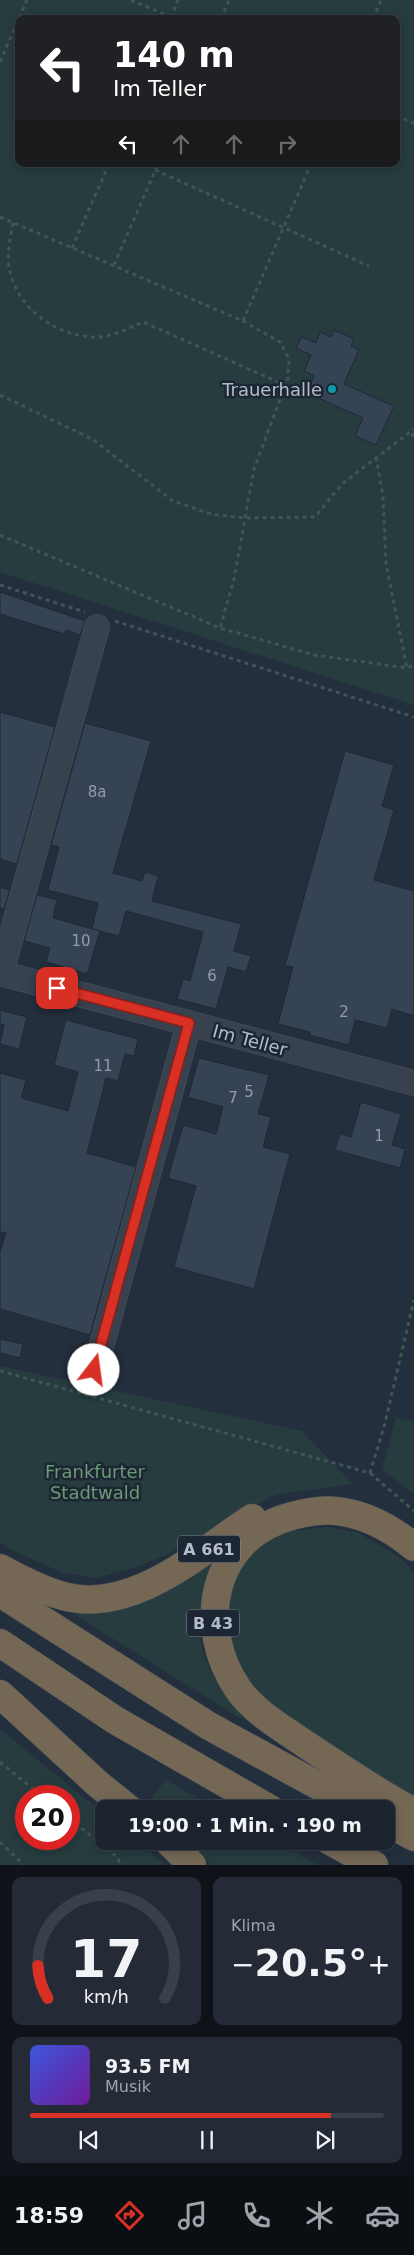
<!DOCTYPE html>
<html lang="de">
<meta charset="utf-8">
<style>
body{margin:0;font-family:"DejaVu Sans",sans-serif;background:#242b36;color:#f1f3f6;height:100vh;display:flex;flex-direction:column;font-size:19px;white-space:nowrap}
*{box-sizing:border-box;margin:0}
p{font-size:16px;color:#a0a4aa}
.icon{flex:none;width:28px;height:28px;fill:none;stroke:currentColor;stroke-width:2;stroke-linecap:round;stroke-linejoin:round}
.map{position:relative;height:1865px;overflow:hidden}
.side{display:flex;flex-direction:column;gap:12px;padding:12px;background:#0f1319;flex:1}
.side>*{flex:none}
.hud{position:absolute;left:15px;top:15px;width:385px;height:152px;border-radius:10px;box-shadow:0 2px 12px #0003,0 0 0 1px #39404a;background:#202124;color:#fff;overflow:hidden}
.speed{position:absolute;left:15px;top:1785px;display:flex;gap:10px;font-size:25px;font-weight:700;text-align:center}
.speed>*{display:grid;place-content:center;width:65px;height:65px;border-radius:50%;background:#1b232e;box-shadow:0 2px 12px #0003,0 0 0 1px #39404a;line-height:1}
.speed .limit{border:8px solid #d22;background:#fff;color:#111}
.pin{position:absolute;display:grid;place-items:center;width:42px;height:42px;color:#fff;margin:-21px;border-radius:10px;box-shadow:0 2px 8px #0006}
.me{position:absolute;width:55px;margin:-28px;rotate:15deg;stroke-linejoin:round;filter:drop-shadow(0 0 4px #0008)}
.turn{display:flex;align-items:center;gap:18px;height:105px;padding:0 15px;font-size:22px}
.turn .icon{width:65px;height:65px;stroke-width:2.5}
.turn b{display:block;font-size:35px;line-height:42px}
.lanes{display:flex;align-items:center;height:48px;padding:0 15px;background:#0003;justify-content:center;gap:25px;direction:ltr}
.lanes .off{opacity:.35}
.big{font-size:38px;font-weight:700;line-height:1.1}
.side .tile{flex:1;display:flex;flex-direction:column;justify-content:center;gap:8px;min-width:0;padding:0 18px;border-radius:10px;background:#242b36}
.side .dial{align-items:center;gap:0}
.dial svg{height:130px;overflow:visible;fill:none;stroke:#39404a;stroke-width:7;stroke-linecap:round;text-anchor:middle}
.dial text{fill:#f1f3f6;stroke:none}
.song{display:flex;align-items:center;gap:15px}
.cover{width:60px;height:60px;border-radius:8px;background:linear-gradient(135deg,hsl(230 70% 55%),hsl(280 70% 35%))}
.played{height:5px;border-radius:2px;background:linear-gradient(90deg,#d93025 85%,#39404a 85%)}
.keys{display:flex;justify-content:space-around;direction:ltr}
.heat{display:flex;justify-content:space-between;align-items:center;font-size:28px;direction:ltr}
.side .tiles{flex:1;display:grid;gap:12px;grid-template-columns:1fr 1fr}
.tile:last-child{grid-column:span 2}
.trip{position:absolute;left:95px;top:1800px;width:300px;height:50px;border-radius:10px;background:#1b232e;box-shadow:0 2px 12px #0003,0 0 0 1px #39404a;font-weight:700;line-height:50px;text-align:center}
.menu{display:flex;height:80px;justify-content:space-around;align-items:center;background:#0b0e12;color:#a0a4aa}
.menu .icon{width:35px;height:35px}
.menu .on{color:#d93025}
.menu b{font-size:22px;color:#f1f3f6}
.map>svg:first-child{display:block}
.green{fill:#263c3f;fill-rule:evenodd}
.building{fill:#364354;stroke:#1f2835}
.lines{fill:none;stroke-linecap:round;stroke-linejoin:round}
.minor-casing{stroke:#414a57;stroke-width:26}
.highway-casing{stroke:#434c59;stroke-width:29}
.path{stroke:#3f5557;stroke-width:3;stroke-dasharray:4 4;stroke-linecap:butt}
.minor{stroke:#38414e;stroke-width:24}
.highway{stroke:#746855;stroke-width:28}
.route-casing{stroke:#8d1f18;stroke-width:12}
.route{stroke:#d93025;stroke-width:9}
.culture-dot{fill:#0f9aa8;stroke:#1d2633;stroke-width:2}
.labels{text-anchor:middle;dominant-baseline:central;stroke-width:5;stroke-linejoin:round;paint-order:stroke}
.number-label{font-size:15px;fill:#929caa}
.shield{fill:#1d2633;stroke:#878f9c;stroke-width:1}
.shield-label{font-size:16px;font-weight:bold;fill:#b4bcc9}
.poi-label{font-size:18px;fill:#b4bcc9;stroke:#1d2633;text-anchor:end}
.street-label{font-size:18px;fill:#b4bcc9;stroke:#1d2633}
.park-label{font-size:18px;fill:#6b9a76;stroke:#1d2633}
</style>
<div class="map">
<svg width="414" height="1865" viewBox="0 0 414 1865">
<rect width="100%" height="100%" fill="#242f3e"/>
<g class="green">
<path d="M0 0H414V705L0 572ZM19 19H396V164H19Z"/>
<polygon points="0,1366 302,1431 353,1484 275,1495 164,1556 133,1568 96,1578 61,1572 10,1549 0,1542"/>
<polygon points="396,1418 414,1421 414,1494 382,1470"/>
<polygon points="326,1527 357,1532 398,1556 414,1572 414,1801 260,1702 227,1654 228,1595 239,1566 266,1541 288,1532"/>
<path d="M216 1557C187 1617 195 1666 243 1715L241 1719 58 1604Z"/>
<path d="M0 1729 104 1814V1841H137L165 1865H0ZM26 1796H69V1839H26Z"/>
<polygon points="166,1780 217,1809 156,1809 148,1802"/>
<polygon points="190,1841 275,1841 318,1865 211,1865"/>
</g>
<g class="building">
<polygon points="334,330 354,339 351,346 359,350 344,384 394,406 376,445 355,436 363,418 307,393 314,376 304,371 311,355 296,348 301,337 316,343 320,332 331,337"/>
<polygon points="0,592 85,621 80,635 66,630 64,634 0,614"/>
<polygon points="0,712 55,727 17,864 0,859"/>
<polygon points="85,723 151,741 113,873 142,881 145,872 158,876 152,901 241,924 234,951 251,956 246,972 228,967 216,1009 177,999 183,979 190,981 203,932 126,911 119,936 92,929 98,903 48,890 59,847 51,845"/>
<polygon points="345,751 394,765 382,806 394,810 374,880 414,891 414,1016 392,1009 387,1028 355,1020 349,1045 309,1035 310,1032 278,1024 293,967 285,965"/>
<polygon points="0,887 10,890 4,909 0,908"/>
<polygon points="37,895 57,900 53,918 100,931 87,974 46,962 50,948 24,941"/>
<polygon points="0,1010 27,1017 19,1049 0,1044 4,1025 0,1024"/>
<polygon points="66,1020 138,1039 134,1056 125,1054 118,1081 106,1078 87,1153 136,1167 90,1335 0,1309 0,1252 6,1233 0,1232 0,1073 26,1080 21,1098 68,1111 78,1072 54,1065"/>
<polygon points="199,1058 269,1075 258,1114 271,1117 263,1147 290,1154 254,1289 174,1267 196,1186 168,1178 183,1125 216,1134 223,1107 188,1097"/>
<polygon points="361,1102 401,1114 392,1145 405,1149 400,1168 335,1150 340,1134 351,1137"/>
<polygon points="0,1339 23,1344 20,1358 0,1353"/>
</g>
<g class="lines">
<defs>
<g id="minor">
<polyline points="0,973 414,1083"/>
<polyline points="1,973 97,627"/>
<polyline points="95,1370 189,1023"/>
</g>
<g id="highway">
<path d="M414 1547C391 1528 366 1514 336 1511 321 1509 307 1512 292 1516 211 1537 195 1626 238 1689 254 1712 282 1728 305 1744 341 1767 376 1792 414 1812"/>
<path d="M0 1568C20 1579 41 1590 63 1596 132 1615 200 1552 252 1518"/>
<polyline points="0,1593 209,1726 361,1809"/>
<polyline points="0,1643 115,1720 270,1809"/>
<polyline points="0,1694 99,1785 129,1809"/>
<polyline points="386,1822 414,1837"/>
<polyline points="168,1841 192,1865"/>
<polyline points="330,1841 374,1865"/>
</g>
</defs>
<use href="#minor" class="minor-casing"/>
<use href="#highway" class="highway-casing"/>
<g class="path">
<polyline points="131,0 171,17"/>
<polyline points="171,18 178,0"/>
<polyline points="221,19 229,0"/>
<polyline points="373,19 381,0"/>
<polyline points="0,62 27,0"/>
<polyline points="396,116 414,123"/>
<polyline points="155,170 369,266"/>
<polyline points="0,217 243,321 280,342 289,359 288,378 254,469 234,579 220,628"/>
<path d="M13 223C10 238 6 256 10 272 19 309 55 335 92 337 110 338 127 329 143 322L285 385"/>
<polyline points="72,248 109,164"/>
<polyline points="114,265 158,164"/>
<polyline points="243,321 311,164"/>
<polyline points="0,395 92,439 173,501 211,514 244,518 315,517 342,484 414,429"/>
<polyline points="412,433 414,439"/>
<polyline points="376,457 383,497 386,564 407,668"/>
<polyline points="0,535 220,628 314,655 407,668 414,665"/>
<polyline points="0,585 85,612"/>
<polyline points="115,621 414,717"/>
<polyline points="0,1371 370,1473 414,1511"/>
<polyline points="370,1473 384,1427 414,1300"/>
<polyline points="0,1762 42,1796"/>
<polyline points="69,1818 117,1857 121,1865"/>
<polyline points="0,1842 24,1865"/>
</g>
<use href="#minor" class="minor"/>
<use href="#highway" class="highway"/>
</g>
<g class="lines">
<defs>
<polyline id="route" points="57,988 189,1023 94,1370"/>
</defs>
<use href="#route" class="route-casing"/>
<use href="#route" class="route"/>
</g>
<circle class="culture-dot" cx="332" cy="389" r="5"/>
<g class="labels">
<g class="number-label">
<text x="97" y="792">8a</text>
<text x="81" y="941">10</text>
<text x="212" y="976">6</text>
<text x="344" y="1012">2</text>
<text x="103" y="1066">11</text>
<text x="249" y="1092">5</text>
<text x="233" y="1098">7</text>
<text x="379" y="1136">1</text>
</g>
<g class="shield">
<rect x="178" y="1535.5" width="62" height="27" rx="4"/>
<rect x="187" y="1609.5" width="52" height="27" rx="4"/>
</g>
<g class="shield-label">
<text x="209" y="1549">A 661</text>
<text x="213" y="1623">B 43</text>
</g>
<g class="poi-label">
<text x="322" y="389">Trauerhalle</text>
</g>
<g class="street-label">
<text transform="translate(250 1040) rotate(15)">Im Teller</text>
</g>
<g class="park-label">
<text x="95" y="1471">Frankfurter<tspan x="95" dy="21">Stadtwald</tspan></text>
</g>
</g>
</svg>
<div class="speed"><div class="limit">20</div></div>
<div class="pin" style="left:57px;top:988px;background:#d93025"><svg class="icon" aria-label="arrive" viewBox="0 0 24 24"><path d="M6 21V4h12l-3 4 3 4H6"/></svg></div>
<svg class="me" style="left:94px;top:1370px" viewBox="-20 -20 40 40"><circle r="19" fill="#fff"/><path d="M0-13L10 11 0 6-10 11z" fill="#d93025"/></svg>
<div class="trip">19:00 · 1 Min. · 190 m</div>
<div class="hud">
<div class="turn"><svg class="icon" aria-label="left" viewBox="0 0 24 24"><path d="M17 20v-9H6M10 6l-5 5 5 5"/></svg><div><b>140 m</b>Im Teller</div></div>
<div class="lanes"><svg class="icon" aria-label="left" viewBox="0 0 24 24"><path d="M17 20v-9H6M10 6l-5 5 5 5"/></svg><svg class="icon off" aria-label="ahead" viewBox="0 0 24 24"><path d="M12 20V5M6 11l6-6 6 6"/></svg><svg class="icon off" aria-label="ahead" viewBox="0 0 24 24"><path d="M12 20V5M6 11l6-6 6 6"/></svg><svg class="icon off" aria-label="right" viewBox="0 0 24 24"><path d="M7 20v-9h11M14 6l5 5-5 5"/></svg></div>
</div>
</div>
<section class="side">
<div class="tiles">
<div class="tile dial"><svg viewBox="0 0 100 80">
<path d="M14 69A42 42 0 1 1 86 69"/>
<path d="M14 69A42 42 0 0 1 8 49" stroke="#d93025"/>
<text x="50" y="56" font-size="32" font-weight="700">17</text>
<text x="50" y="72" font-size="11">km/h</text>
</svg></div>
<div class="tile"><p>Klima</p>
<div class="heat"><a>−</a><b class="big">20.5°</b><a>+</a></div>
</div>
<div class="tile">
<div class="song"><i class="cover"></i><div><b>93.5 FM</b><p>Musik</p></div></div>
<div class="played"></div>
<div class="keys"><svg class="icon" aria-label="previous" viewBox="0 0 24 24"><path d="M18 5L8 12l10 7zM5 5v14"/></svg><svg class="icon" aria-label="pause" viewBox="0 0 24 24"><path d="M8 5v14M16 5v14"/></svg><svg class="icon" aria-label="next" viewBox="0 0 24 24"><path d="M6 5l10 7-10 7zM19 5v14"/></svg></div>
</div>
</div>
</section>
<nav class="menu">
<b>18:59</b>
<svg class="icon on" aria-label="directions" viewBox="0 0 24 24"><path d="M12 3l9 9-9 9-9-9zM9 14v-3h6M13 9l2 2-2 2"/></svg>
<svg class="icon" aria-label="music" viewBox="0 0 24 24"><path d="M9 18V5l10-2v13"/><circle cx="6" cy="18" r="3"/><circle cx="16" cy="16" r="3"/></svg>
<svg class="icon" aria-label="phone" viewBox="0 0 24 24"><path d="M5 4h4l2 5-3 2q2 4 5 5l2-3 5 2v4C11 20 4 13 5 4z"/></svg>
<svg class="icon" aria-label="climate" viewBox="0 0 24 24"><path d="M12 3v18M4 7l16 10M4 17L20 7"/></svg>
<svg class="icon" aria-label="car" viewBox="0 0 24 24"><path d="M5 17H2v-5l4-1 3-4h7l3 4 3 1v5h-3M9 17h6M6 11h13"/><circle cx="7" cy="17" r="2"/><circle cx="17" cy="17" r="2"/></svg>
</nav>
